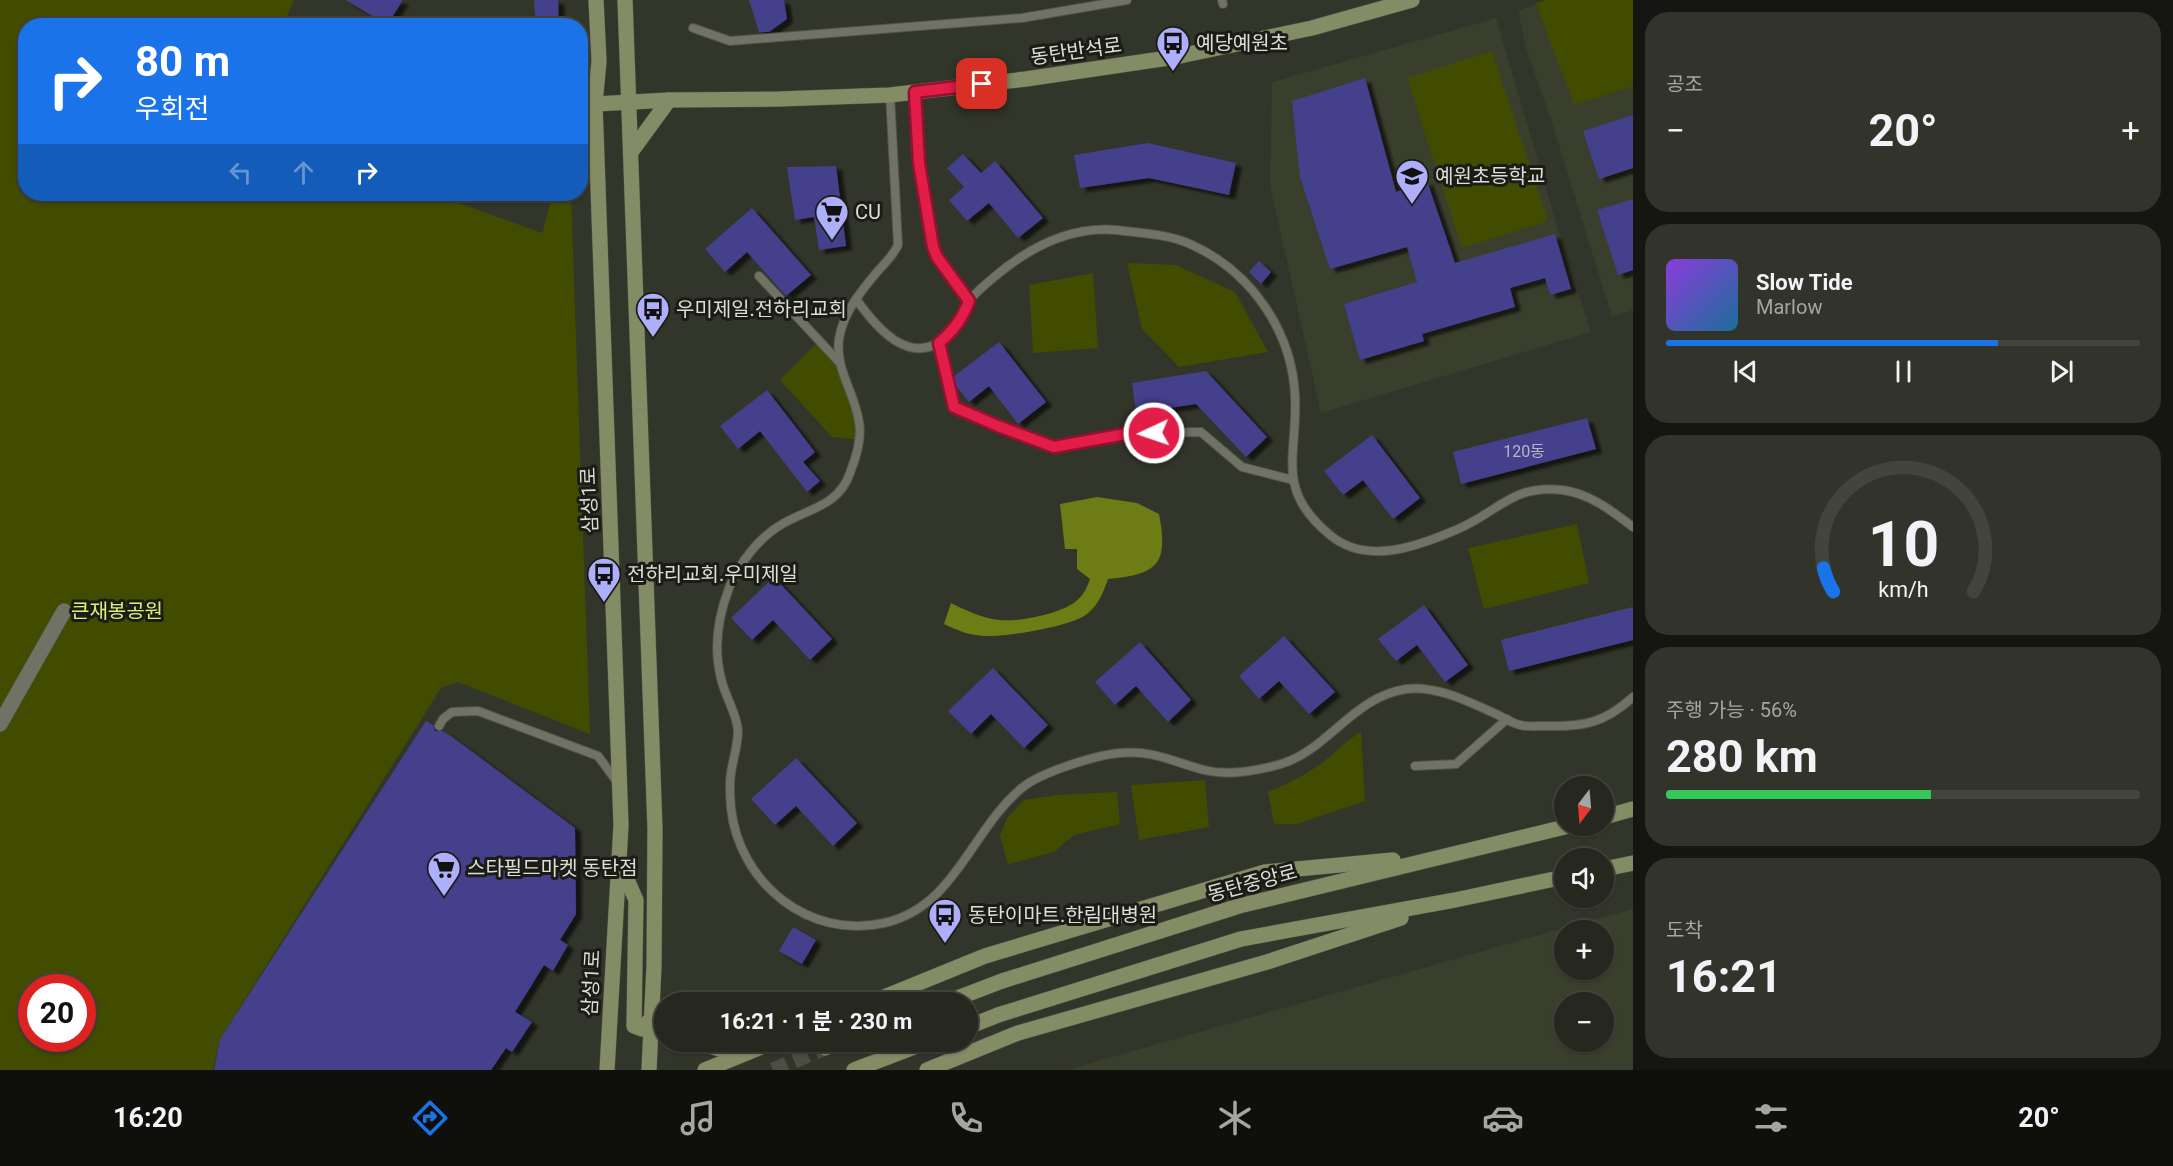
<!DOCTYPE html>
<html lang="ko">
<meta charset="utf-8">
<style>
body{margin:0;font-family:Roboto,"Noto Sans KR",sans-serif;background:#32342c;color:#f1f3f6;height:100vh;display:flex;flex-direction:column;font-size:22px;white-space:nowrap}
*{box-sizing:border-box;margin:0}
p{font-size:20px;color:#a4a6a4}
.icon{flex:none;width:33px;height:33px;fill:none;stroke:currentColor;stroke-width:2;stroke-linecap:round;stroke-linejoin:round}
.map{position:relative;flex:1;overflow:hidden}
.details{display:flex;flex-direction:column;gap:12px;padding:12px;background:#151611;width:540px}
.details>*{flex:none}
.guide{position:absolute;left:18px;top:18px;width:570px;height:183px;border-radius:24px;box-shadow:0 2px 4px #0004,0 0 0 2px #42443d;background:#1a73e8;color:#fff;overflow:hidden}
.needle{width:39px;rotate:196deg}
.tools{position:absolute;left:1554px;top:776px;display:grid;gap:12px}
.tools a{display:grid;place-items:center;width:60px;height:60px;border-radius:50%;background:#26281f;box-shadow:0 2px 4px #0004,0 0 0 2px #42443d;font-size:30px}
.speed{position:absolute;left:18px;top:974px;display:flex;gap:12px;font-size:30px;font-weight:700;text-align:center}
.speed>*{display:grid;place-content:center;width:78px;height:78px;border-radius:50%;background:#26281f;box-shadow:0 2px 4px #0004,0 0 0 2px #42443d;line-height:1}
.speed .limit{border:9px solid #d22;background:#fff;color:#111}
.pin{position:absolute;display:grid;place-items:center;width:51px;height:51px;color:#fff;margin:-26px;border-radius:12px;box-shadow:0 3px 9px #0006}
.me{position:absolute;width:66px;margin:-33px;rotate:267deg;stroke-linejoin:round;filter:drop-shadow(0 0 4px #0008)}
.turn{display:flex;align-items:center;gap:21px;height:126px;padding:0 18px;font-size:27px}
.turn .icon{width:78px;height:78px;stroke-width:2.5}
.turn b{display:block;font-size:42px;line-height:51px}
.lanes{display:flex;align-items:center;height:57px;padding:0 18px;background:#0003;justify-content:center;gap:30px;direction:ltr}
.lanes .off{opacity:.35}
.big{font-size:45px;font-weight:700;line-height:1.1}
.details .tile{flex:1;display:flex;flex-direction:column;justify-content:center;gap:9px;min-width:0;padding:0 21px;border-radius:24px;background:#32342c}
.details .dial{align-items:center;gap:0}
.dial svg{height:156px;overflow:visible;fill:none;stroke:#42443d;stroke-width:7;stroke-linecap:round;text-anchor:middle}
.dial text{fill:#f1f3f6;stroke:none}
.song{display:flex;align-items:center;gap:18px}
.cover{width:72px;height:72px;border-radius:9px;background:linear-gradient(135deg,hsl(270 70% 55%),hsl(200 70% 35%))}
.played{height:6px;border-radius:3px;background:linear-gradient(90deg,#1a73e8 70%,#42443d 70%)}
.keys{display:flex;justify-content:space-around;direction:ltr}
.heat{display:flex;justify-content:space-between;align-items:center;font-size:33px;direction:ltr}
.charge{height:9px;border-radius:4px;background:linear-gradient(90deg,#34c759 56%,#42443d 0)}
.trip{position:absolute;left:654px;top:992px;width:324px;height:60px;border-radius:30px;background:#26281f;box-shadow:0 2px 4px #0004,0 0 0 2px #42443d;font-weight:700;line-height:60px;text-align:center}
.tabs{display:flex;height:96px;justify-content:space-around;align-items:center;background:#0f100c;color:#a4a6a4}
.tabs .icon{width:42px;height:42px}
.tabs .active{color:#1a73e8}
.tabs b{font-size:27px;color:#f1f3f6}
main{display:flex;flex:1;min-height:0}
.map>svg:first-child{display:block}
.built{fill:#3a3e2c;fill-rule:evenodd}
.green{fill:#424c00;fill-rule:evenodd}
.water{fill:#6d7c14}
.building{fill:#443f8b;filter:url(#shadow)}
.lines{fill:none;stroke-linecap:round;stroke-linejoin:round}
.secondary-tunnel{stroke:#4c4e43;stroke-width:15;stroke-dasharray:15 8;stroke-linecap:butt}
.lane-casing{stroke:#515348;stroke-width:10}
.street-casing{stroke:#515348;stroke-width:16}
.secondary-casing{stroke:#515348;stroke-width:16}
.lane{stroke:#6f7265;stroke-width:8}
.street{stroke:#6f7265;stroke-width:15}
.secondary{stroke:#848c65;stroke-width:15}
.route-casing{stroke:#92132f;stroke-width:15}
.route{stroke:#e11d48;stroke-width:10}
.labels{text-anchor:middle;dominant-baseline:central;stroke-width:6;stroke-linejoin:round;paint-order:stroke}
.number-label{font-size:16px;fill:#b7b6c4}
.poi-label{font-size:20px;fill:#ddded7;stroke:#1b1c16;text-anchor:start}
.street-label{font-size:20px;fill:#ddded7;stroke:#1b1c16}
.park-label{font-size:20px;fill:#d9f073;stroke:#1b1c16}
</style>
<main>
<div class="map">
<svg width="1633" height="1070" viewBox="0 0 1633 1070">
<defs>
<filter id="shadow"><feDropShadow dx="6" dy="4" stdDeviation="1.5" flood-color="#0009"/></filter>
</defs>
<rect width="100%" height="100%" fill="#323529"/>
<g class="built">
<polygon points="1546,0 1633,0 1633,310 1612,317 1552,123 1526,48 1518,11"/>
<polygon points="1496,18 1557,226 1591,332 1321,413 1270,186 1272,82"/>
<path d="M1633 909V1070H1066L1528 938ZM1564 930H1604V969H1564ZM1564 1002H1604V1041H1564Z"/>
</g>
<g class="green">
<path d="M0 0H294L283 25 26 26V194H434L542 233 553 194H571L590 734 458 682 441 688 220 1039 213 1070H0ZM32 987H82V1038H32Z"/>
<polygon points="1546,0 1633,0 1633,86 1574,105 1536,3"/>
<polygon points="1492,51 1548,221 1462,248 1407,78"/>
<polygon points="1127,263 1176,265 1235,292 1268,352 1179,367 1142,329"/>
<polygon points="1093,273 1098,348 1033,353 1029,285"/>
<polygon points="819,341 840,364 859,420 859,440 832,437 780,380"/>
<polygon points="1577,524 1589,583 1484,609 1468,548"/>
<path d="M1361 732 1365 801 1297 824H1274L1268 792C1287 784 1306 775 1323 762 1336 752 1346 740 1361 732Z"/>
<polygon points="1205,780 1209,827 1139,840 1131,785"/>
<polygon points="1117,792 1120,824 1074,835 1054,852 1008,864 1000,836 1007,818 1024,800 1057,795"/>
</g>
<path class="water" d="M1097 497 1137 503 1159 514C1169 565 1157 574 1108 579 1103 593 1099 604 1087 614 1073 626 1007 637 988 636 971 636 958 631 944 624L951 603C967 611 982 618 999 620 1019 622 1059 614 1075 602 1083 596 1087 588 1090 579L1077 569V549H1065L1060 504Z"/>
<g class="building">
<polygon points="346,0 403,0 387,25"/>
<polygon points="534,0 558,0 559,26 536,26"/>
<polygon points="749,0 784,0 787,19 769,32 759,32"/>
<polygon points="1365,78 1396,192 1427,181 1455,263 1555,234 1571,289 1550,295 1545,278 1510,288 1515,307 1422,334 1424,341 1360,360 1344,304 1417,282 1407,247 1330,269 1300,177 1292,101"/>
<polygon points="1633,115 1633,168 1599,179 1583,131"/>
<polygon points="1148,143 1236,163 1229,195 1149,178 1080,188 1074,155"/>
<polygon points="963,154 981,173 995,161 1043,218 1018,238 989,203 967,221 949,200 964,187 947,168"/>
<polygon points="836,166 846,246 819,250 814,217 795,220 787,167"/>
<polygon points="1633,199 1633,270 1618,275 1597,210"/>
<polygon points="752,208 811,275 786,296 747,252 725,272 705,249"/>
<polygon points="1259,261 1271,272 1261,284 1249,272"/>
<polygon points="999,342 1046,402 1018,424 989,386 969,402 956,386 953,377"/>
<polygon points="1206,371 1267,437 1246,457 1196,404 1136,413 1132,383"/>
<polygon points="767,390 815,452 803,462 820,481 807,492 760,431 738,449 720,426"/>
<polygon points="1587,418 1596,449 1461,484 1453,452"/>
<polygon points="1372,435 1420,498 1393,519 1363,480 1343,495 1324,471"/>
<polygon points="774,577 832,639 810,660 773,620 752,640 731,618"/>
<polygon points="1424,605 1468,665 1445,682 1417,645 1396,661 1378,639"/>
<polygon points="1633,607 1633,640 1509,671 1501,640"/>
<polygon points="1284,636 1335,692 1309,714 1279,681 1259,699 1239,676"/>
<polygon points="1140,642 1191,700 1168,722 1136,686 1115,705 1095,682"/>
<polygon points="993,668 1048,725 1024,748 991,714 971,734 948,711"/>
<polygon points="426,721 433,725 435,731 442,731 451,736 575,828 576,914 560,940 568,945 553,971 544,965 515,1012 532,1022 512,1052 506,1048 491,1070 214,1070 220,1039"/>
<polygon points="796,758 857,823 833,846 796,806 775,825 751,799"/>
<polygon points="793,927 816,940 802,964 779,951"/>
</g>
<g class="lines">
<polyline class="secondary-tunnel" points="773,1070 825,1048"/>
<defs>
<g id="lane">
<polyline points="1222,0 1223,4"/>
<polyline points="693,28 730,41 1022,18 1127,0"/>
<polyline points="915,92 919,163 933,247 937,257 969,301"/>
<path d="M890 95 898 245C893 256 885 263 877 272 861 291 843 313 839 339 835 370 855 393 859 422 862 439 856 457 850 473 839 505 811 508 784 523 760 536 739 563 729 588 718 617 713 651 722 682 726 698 737 714 738 731 738 745 733 759 731 773 729 785 730 796 731 808 739 883 809 940 884 923 956 907 971 829 1023 787 1042 772 1096 755 1120 753 1154 750 1173 762 1204 770 1229 776 1257 771 1281 764 1328 750 1353 697 1406 689 1437 685 1469 702 1496 714 1504 718 1512 723 1520 725 1528 727 1538 726 1546 726 1583 727 1605 723 1633 697"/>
<polyline points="580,103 595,104"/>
<polyline points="759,276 840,363"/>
<path d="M856 299C878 330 913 371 951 333 961 323 962 310 970 300 976 292 985 285 993 278 1028 248 1069 226 1116 230 1140 233 1168 234 1190 244 1251 271 1292 331 1295 396 1298 456 1274 489 1330 535 1367 566 1419 546 1458 529 1498 512 1513 484 1562 490 1589 493 1612 511 1633 527"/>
<polyline points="939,343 954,407 997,426 1054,447 1131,433 1201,432 1242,467 1293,480"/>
<polyline points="439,726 443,719 452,712 478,711 598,756 618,783"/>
<polyline points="1415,766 1456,764 1507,719"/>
</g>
<polyline id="street" points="0,724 64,611"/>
<g id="secondary">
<polyline points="596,0 599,61 595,104 621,825 607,1070"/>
<polyline points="625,0 655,829 654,966 649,1070"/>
<polyline points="595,104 669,100 779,99 890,95 1026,79 1175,57 1312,28 1412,0"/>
<polyline points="631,152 669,100"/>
<polyline points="1604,817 1633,809"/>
<polyline points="621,866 636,900 634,1026 642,1029 650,1020"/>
<polyline points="1604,869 1633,863"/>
<polyline points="872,1002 985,956 1265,872 1393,860"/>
<polyline points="947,1002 1002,981 1239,906 1573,825"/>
<polyline points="968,1027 998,1015 1241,939 1455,900 1564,877"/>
<polyline points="694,1041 723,1050 747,1048"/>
<polyline points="825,1048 845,1041"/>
<polyline points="705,1070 776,1041"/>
<polyline points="854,1070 930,1041"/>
<polyline points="927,1070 1018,1033 1267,962 1401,918"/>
</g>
</defs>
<use href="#lane" class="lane-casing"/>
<use href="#street" class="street-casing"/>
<use href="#secondary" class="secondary-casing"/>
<use href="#lane" class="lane"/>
<use href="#street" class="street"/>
<use href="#secondary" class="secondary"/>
</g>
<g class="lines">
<defs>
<path id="route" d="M982 84 915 92 919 163 933 247 937 257 969 301C962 319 954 330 939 343L954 407 998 426 1054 447 1131 433H1154"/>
</defs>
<use href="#route" class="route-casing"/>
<use href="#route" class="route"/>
</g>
<defs>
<symbol id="bus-pin" viewBox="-11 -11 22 30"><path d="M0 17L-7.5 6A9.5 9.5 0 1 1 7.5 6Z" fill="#adaffb" stroke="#1b1c16"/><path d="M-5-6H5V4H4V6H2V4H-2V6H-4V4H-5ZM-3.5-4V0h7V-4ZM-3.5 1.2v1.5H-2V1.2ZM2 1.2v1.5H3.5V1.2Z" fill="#111"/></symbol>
<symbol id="school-pin" viewBox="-11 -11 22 30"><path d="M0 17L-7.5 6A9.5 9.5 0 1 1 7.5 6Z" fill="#adaffb" stroke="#1b1c16"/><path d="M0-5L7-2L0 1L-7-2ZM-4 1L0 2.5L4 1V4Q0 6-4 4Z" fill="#111"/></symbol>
<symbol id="supermarket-pin" viewBox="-11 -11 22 30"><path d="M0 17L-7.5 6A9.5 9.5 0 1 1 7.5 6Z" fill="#adaffb" stroke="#1b1c16"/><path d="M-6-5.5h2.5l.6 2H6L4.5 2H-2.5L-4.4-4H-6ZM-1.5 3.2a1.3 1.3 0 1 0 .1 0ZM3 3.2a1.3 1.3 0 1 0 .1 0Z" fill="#111"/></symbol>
</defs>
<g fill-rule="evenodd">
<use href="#bus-pin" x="1154" y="24" width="38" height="52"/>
<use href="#school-pin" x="1393" y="157" width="38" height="52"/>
<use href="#supermarket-pin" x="813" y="193" width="38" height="52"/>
<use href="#bus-pin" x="634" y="290" width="38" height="52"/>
<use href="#bus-pin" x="585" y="555" width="38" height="52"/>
<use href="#supermarket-pin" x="425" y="849" width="38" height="52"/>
<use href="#bus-pin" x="926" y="896" width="38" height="52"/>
</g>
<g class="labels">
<g class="number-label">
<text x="1524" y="451">120동</text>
</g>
<g class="poi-label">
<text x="1196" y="43">예당예원초</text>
<text x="1435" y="176">예원초등학교</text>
<text x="855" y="212">CU</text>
<text x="676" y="309">우미제일.전하리교회</text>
<text x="627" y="574">전하리교회.우미제일</text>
<text x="467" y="868">스타필드마켓 동탄점</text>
<text x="968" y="915">동탄이마트.한림대병원</text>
</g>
<g class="street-label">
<text transform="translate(1076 51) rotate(-8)">동탄반석로</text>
<text transform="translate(589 500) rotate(-92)">삼성1로</text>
<text transform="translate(1252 883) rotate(-15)">동탄중앙로</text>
<text transform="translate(591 983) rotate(-87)">삼성1로</text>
</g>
<g class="park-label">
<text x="117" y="611">큰재봉공원</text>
</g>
</g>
</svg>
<div class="tools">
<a><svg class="needle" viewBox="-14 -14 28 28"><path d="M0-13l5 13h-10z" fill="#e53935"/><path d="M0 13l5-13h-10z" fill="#a4a6a4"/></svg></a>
<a><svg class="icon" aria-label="sound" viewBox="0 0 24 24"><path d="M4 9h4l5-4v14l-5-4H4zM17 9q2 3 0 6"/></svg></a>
<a>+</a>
<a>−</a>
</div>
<div class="speed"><div class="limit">20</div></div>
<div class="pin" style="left:982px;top:84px;background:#d93025"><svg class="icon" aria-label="arrive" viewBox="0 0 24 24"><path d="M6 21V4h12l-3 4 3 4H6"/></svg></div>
<svg class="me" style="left:1154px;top:433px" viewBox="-20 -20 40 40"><circle r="17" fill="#e11d48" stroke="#fff" stroke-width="3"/><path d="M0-11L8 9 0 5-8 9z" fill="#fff"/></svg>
<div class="trip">16:21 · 1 분 · 230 m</div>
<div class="guide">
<div class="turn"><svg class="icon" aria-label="right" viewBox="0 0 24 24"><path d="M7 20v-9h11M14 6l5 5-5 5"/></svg><div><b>80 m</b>우회전</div></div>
<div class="lanes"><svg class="icon off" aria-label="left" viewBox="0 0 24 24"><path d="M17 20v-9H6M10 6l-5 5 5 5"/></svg><svg class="icon off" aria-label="ahead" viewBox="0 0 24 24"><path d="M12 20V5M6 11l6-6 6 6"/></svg><svg class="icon" aria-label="right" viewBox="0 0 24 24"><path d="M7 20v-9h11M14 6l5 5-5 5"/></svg></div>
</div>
</div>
<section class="details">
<div class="tile"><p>공조</p>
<div class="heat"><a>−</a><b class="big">20°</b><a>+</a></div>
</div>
<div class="tile">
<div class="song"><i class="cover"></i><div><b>Slow Tide</b><p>Marlow</p></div></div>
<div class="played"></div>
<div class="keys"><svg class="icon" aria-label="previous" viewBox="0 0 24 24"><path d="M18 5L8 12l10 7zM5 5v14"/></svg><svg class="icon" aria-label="pause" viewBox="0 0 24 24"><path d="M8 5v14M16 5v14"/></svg><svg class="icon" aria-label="next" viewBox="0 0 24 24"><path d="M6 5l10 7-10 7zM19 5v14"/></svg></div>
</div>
<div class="tile dial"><svg viewBox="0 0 100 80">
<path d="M14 69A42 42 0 1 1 86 69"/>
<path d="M14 69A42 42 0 0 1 9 57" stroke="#1a73e8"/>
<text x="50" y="56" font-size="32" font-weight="700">10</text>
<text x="50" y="72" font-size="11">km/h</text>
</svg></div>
<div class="tile"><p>주행 가능 · 56%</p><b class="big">280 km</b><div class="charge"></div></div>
<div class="tile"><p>도착</p><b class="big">16:21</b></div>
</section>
</main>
<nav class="tabs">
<b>16:20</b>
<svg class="icon active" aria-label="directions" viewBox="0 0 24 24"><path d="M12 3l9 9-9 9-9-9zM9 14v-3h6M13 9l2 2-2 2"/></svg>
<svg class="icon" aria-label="music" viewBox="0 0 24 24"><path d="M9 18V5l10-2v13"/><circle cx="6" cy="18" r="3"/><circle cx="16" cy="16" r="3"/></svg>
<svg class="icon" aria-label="phone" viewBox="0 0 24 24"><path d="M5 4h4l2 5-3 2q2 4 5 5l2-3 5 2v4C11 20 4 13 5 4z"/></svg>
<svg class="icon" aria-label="climate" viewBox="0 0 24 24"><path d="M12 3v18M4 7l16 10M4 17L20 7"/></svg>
<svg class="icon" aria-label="car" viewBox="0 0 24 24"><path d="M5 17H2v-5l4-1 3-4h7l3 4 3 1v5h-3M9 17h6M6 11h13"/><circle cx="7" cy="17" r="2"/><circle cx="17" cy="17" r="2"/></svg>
<svg class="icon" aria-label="filters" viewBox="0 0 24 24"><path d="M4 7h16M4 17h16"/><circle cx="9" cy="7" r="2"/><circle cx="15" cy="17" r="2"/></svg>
<b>20°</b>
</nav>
